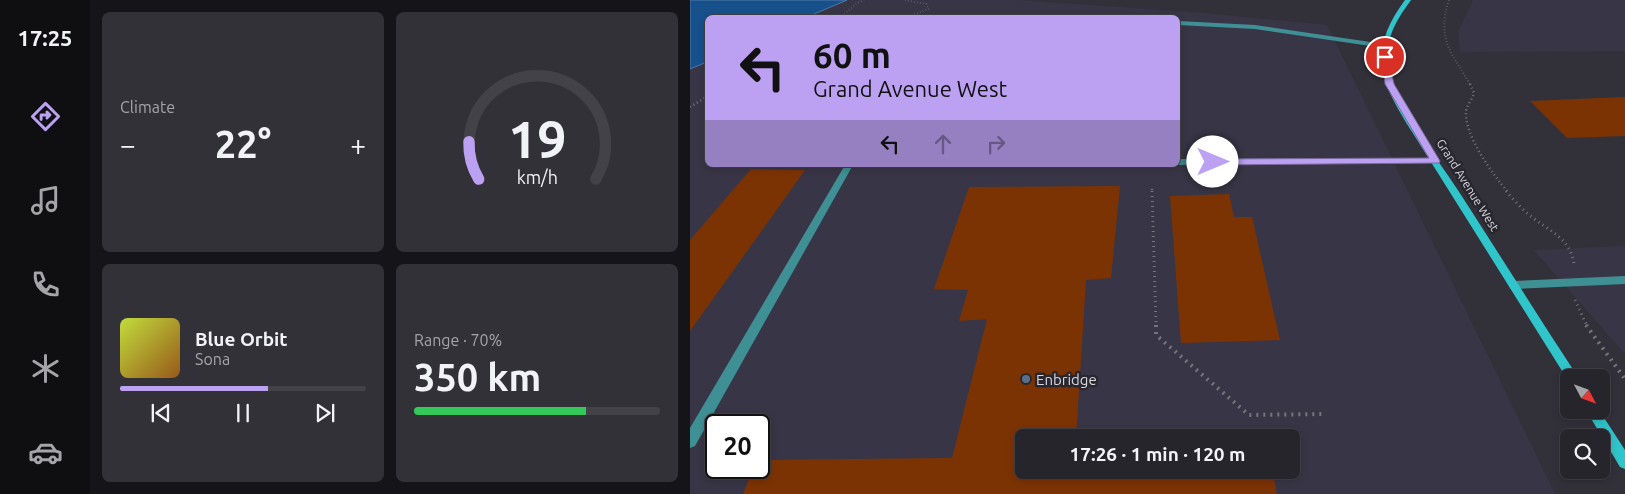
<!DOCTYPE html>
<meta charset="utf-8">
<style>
body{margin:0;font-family:Ubuntu,sans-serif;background:#323138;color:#f1f3f6;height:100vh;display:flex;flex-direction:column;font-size:19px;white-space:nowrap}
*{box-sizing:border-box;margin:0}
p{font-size:16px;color:#a4a5a9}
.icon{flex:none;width:28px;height:28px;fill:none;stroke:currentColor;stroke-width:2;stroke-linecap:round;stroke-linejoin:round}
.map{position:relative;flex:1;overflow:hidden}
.side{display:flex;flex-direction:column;gap:12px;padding:12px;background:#151418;width:600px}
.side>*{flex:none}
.hud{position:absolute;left:15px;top:15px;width:475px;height:152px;border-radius:8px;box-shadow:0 2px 8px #0003,0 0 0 1px #424248;background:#bca0f2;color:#111;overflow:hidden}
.needle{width:32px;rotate:131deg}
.buttons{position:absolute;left:870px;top:369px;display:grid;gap:10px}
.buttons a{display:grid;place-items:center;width:50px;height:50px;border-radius:8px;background:#26252c;box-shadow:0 2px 8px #0003,0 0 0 1px #424248;font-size:25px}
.speed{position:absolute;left:15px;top:414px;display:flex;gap:10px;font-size:25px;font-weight:700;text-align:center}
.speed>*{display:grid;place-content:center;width:65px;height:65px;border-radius:50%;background:#26252c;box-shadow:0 2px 8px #0003,0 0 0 1px #424248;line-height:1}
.speed .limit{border:2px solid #111;border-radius:8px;background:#fff;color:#111}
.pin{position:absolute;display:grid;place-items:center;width:42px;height:42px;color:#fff;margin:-21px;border:2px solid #fff;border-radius:50%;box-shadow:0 1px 5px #0007}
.me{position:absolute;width:55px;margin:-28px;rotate:90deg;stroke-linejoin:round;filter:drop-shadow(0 0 4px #0008)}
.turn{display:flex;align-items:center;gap:18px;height:105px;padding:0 25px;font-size:22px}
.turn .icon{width:65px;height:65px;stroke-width:2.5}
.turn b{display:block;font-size:35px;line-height:42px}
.lanes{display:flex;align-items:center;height:48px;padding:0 25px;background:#0003;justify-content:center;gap:25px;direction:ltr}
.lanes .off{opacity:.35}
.big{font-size:38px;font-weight:700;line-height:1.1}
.side .widget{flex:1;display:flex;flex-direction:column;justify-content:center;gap:8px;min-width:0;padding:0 18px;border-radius:8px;background:#323138}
.side .dial{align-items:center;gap:0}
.dial svg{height:130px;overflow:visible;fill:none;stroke:#424248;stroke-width:7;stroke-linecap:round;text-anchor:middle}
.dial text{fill:#f1f3f6;stroke:none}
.song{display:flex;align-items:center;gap:15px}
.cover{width:60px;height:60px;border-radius:8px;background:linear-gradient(135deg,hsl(70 70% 55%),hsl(30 70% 35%))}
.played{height:5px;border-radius:2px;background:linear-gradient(90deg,#bca0f2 60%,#424248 60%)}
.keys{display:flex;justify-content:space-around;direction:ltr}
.heat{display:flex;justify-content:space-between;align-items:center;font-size:28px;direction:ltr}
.charge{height:8px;border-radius:4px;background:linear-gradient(90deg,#34c759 70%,#424248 0)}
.side .tiles{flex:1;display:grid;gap:12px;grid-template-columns:repeat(2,1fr)}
.trip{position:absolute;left:325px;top:429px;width:285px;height:50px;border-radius:8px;background:#26252c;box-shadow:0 2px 8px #0003,0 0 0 1px #424248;font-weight:700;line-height:50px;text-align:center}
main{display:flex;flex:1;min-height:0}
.menu{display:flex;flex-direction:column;width:90px;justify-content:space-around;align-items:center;background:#0f0f12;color:#a4a5a9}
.menu .icon{width:35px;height:35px}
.menu .current{color:#bca0f2}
.menu b{font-size:22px;color:#f1f3f6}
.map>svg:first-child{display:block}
.built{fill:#383646;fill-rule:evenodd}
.water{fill:#16518c;stroke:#507aa5}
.building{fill:#7c3304}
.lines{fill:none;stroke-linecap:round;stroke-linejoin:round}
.path-far3{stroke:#76757d;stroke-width:2;stroke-dasharray:0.5 2.5;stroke-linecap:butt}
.path-far2{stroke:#76757d;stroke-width:2.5;stroke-dasharray:1 3;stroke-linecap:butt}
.path-far1{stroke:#76757d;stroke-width:3;stroke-dasharray:1 4;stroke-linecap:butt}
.path{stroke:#76757d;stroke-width:4;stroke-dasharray:2 5;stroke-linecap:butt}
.service{fill:#3f9094;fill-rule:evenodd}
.secondary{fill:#30c5cb;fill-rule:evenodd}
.route{fill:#bca0f2;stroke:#7a689d}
.service-dot{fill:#5c6f8a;stroke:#282730;stroke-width:2}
.labels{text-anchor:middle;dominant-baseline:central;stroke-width:5;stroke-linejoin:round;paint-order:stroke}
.street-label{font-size:12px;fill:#d9d8de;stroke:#282730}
.near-poi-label{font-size:15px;fill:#d9d8de;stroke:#282730;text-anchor:start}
</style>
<main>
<nav class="menu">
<b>17:25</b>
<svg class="icon current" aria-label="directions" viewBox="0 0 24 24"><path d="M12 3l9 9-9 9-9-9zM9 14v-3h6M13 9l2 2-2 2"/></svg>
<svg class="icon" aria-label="music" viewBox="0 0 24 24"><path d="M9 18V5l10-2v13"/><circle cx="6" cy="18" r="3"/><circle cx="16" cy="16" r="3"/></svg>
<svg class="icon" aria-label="phone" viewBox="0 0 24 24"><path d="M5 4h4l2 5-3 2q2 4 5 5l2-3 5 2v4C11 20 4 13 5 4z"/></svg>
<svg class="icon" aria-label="climate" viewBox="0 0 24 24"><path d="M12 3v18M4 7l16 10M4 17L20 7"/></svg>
<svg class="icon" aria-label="car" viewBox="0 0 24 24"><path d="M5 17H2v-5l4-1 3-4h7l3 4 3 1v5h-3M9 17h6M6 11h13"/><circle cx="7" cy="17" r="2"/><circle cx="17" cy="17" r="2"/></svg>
</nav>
<section class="side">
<div class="tiles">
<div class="widget"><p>Climate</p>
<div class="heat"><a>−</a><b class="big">22°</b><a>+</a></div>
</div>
<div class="widget dial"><svg viewBox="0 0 100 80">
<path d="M14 69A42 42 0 1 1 86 69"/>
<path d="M14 69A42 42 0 0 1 8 46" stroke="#bca0f2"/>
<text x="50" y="56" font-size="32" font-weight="700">19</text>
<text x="50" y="72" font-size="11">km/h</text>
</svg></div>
<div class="widget">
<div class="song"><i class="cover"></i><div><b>Blue Orbit</b><p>Sona</p></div></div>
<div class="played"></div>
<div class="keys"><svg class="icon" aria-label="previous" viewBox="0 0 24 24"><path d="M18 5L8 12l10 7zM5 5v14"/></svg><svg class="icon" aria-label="pause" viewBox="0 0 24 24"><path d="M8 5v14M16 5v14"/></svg><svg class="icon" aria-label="next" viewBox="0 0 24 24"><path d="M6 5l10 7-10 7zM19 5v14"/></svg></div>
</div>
<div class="widget"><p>Range · 70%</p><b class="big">350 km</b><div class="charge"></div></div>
</div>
</section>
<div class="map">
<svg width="935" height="494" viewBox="0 0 935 494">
<rect width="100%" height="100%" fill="#32313a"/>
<g class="built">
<path d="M157 0H327L514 13 637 25 865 494H0V69L17 62 18 165H488V18L117 17ZM26 425H69V468H26ZM334 438H601V470H334Z"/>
<polygon points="783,0 935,0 935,51 770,52 768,32"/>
<polygon points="935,246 935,354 844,250"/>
</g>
<polygon class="water" points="0,0 157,0 117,17 18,18 17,62 0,69"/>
<g class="building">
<polygon points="935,97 935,136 877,138 840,101"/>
<polygon points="61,169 115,170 0,331 0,240"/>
<polygon points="430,186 421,278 396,280 386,438 334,438 334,470 582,470 587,494 53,494 63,468 69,468 69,460 262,458 297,319 269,321 278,290 244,289 279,187"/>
<polygon points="539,194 544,217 562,217 590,340 491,343 480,196"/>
</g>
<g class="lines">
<g class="path-far3">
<path d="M759 0C746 40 762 53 781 86"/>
<polyline points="150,18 167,3 174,0"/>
<polyline points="213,18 239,9 236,4 214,0"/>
</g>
<g class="path-far2">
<path d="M780 84 784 93C782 100 777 105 776 111 774 135 803 175 818 192"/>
<polyline points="0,107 18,96"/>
<polyline points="462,189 462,192"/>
</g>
<g class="path-far1">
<polyline points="462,191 466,326"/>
<path d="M816 191C823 199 830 207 838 214 857 230 880 237 884 264"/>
<polyline points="885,300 897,326"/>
</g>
<g class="path">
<polyline points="466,325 466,335 559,415 633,414"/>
<polyline points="896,325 935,379"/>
</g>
<g class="service">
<polygon points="488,21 565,25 694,44 697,46 694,48 565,29 488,25"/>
<polygon points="746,158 750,161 749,163 488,165 488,159"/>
<polygon points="155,165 163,165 5,446 0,448 0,428"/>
<polygon points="935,276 935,284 824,289 820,288 819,285 820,282 824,281"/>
</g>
<g class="secondary">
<path d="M715 0H721C708 18 696 36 698 59 701 102 750 161 773 198 811 257 848 316 886 374L888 378H879V382L724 135C692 84 675 54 715 0Z"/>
<polygon points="896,410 909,410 935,450 935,469 930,467"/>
</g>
</g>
<polygon class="route" points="692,55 698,57 704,84 750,161 749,163 523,165 518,162 523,159 739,158 695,84"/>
<circle class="service-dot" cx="336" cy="379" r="5"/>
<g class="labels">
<g class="street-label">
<text transform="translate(778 185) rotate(58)">Grand Avenue West</text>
</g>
<g class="near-poi-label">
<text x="346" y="379">Enbridge</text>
</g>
</g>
</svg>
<div class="buttons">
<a><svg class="needle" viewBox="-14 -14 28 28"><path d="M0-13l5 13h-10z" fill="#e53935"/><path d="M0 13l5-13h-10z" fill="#a4a5a9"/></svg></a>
<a><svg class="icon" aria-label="search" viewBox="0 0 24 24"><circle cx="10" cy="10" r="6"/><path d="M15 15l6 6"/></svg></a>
</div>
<div class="speed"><div class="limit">20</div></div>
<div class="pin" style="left:695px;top:57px;background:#d93025"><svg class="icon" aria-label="arrive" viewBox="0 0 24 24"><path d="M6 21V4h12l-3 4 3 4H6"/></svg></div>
<svg class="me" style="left:523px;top:162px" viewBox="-20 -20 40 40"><circle r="19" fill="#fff"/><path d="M0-13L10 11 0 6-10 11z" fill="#bca0f2"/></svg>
<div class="trip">17:26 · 1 min · 120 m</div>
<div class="hud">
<div class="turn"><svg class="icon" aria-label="left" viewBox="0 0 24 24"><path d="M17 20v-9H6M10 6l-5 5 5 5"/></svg><div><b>60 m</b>Grand Avenue West</div></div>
<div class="lanes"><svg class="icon" aria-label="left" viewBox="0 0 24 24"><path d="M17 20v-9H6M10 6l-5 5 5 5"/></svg><svg class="icon off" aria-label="ahead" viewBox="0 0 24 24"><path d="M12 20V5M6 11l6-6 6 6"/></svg><svg class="icon off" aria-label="right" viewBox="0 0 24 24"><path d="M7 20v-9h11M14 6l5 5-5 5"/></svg></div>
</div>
</div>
</main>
